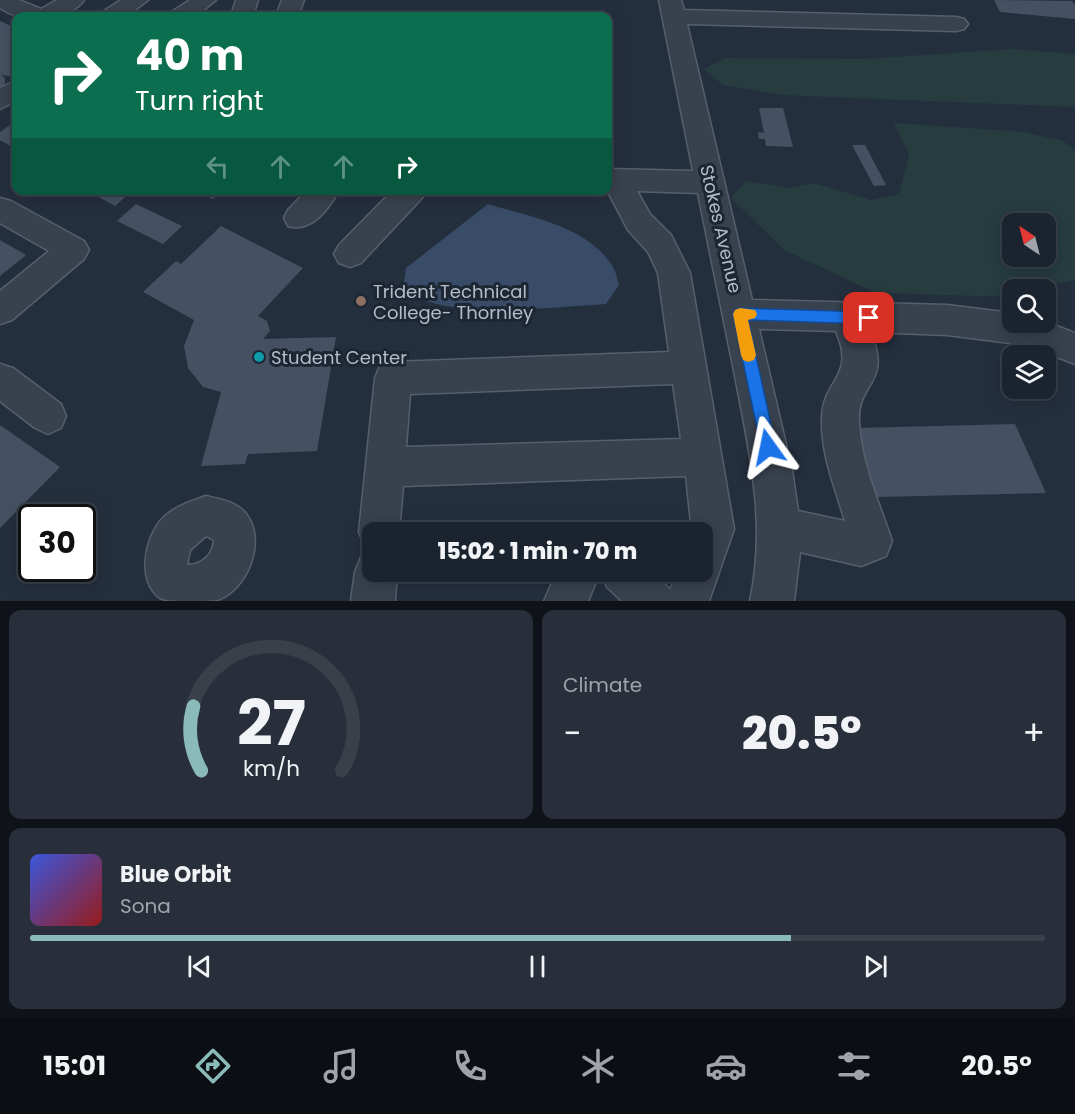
<!DOCTYPE html>
<meta charset="utf-8">
<style>
body{margin:0;font-family:Poppins,sans-serif;background:#282f3a;color:#f1f3f6;height:100vh;display:flex;flex-direction:column;font-size:22px;white-space:nowrap}
*{box-sizing:border-box;margin:0}
p{font-size:20px;color:#a0a4aa}
.icon{flex:none;width:33px;height:33px;fill:none;stroke:currentColor;stroke-width:2;stroke-linecap:round;stroke-linejoin:round}
.map{position:relative;height:601px;overflow:hidden}
.drawer{display:flex;flex-direction:column;gap:9px;padding:9px;background:#0f1319;flex:1}
.drawer>*{flex:none}
.top-card{position:absolute;left:12px;top:12px;width:600px;height:183px;border-radius:12px;box-shadow:0 3px 15px #0003,0 0 0 2px #39404a;background:#0b6e4f;color:#fff;overflow:hidden}
.needle{width:39px;rotate:325deg}
.controls{position:absolute;left:1002px;top:213px;display:grid;gap:12px}
.controls a{display:grid;place-items:center;width:54px;height:54px;border-radius:12px;background:#1b232e;box-shadow:0 3px 15px #0003,0 0 0 2px #39404a;font-size:30px}
.speed{position:absolute;left:18px;top:504px;display:flex;gap:12px;font-size:30px;font-weight:700;text-align:center}
.speed>*{display:grid;place-content:center;width:78px;height:78px;border-radius:50%;background:#1b232e;box-shadow:0 3px 15px #0003,0 0 0 2px #39404a;line-height:1}
.speed .limit{border:3px solid #111;border-radius:9px;background:#fff;color:#111}
.pin{position:absolute;display:grid;place-items:center;width:51px;height:51px;color:#fff;margin:-26px;border-radius:12px;box-shadow:0 3px 9px #0006}
.me{position:absolute;width:66px;margin:-33px;rotate:348deg;stroke-linejoin:round;filter:drop-shadow(0 0 4px #0008)}
.turn{display:flex;align-items:center;gap:21px;height:126px;padding:0 24px;font-size:27px}
.turn .icon{width:78px;height:78px;stroke-width:2.5}
.turn b{display:block;font-size:42px;line-height:51px}
.lanes{display:flex;align-items:center;height:57px;padding:0 24px;background:#0003;justify-content:center;gap:30px;direction:ltr}
.lanes .off{opacity:.35}
.big{font-size:45px;font-weight:800;line-height:1.1}
.drawer .tile{flex:1;display:flex;flex-direction:column;justify-content:center;gap:9px;min-width:0;padding:0 21px;border-radius:12px;background:#282f3a}
.drawer .dial{align-items:center;gap:0}
.dial svg{height:156px;overflow:visible;fill:none;stroke:#39404a;stroke-width:7;stroke-linecap:round;text-anchor:middle}
.dial text{fill:#f1f3f6;stroke:none}
.song{display:flex;align-items:center;gap:18px}
.cover{width:72px;height:72px;border-radius:9px;background:linear-gradient(135deg,hsl(230 70% 55%),hsl(0 70% 35%))}
.played{height:6px;border-radius:3px;background:linear-gradient(90deg,#8bbbb9 75%,#39404a 75%)}
.keys{display:flex;justify-content:space-around;direction:ltr}
.heat{display:flex;justify-content:space-between;align-items:center;font-size:33px;direction:ltr}
.drawer .tiles{flex:1;display:grid;gap:9px;grid-template-columns:1fr 1fr}
.tile:last-child{grid-column:span 2}
.trip{position:absolute;left:362px;top:522px;width:351px;height:60px;border-radius:12px;background:#1b232e;box-shadow:0 3px 15px #0003,0 0 0 2px #39404a;font-weight:800;line-height:60px;text-align:center}
.tab-bar{display:flex;height:96px;justify-content:space-around;align-items:center;background:#0b0e12;color:#a0a4aa}
.tab-bar .icon{width:42px;height:42px}
.tab-bar .selected{color:#8bbbb9}
.tab-bar b{font-size:27px;color:#f1f3f6}
.map>svg:first-child{display:block}
.green{fill:#263c3f;fill-rule:evenodd}
.water{fill:#394c67}
.building{fill:#455162}
.lines{fill:none;stroke-linecap:round;stroke-linejoin:round}
.minor-casing{stroke:#565f6c;stroke-width:3}
.minor{fill:#38414e;fill-rule:evenodd}
.route{fill:#1a73e8;stroke:#114b97;stroke-width:1.5}
.slow{fill:#f59e0b}
.education-dot{fill:#8d6e63;stroke:#1d2633;stroke-width:2}
.culture-dot{fill:#0f9aa8;stroke:#1d2633;stroke-width:2}
.labels{text-anchor:middle;dominant-baseline:central;stroke-width:6;stroke-linejoin:round;paint-order:stroke}
.street-label{font-size:18px;fill:#b4bcc9;stroke:#1d2633}
.poi-label{font-size:18px;fill:#b4bcc9;stroke:#1d2633;text-anchor:start}
</style>
<div class="map">
<svg width="1075" height="601" viewBox="0 0 1075 601">
<rect width="100%" height="100%" fill="#242f3e"/>
<g class="green">
<polygon points="1012,49 1075,54 1075,107 783,95 723,85 704,69 725,58 864,59"/>
<path d="M894 123 1025 132 1063 141 1075 150V280L1036 289 1012 290V297L876 293 784 250 731 198 746 181 789 188 814 183 871 200 899 194 909 155ZM1012 224H1046V256H1012Z"/>
</g>
<path class="water" d="M488 204C530 217 588 226 613 267 616 272 617 279 619 285L606 304C552 307 447 321 403 290L406 268Z"/>
<g class="building">
<polygon points="994,0 1072,1 1075,5 1075,19 1000,12"/>
<polygon points="0,21 16,28 16,71 9,76 1,75 5,78 5,83 0,90"/>
<polygon points="759,108 783,108 793,147 766,146 765,139 759,139 758,132 764,133"/>
<polygon points="16,121 16,149 0,140 0,132"/>
<polygon points="852,145 865,145 886,185 874,186"/>
<polygon points="86,190 133,190 115,206"/>
<polygon points="196,190 223,190 213,199"/>
<polygon points="136,204 182,226 163,244 117,221"/>
<polygon points="221,226 303,268 258,316 267,321 270,331 263,339 336,337 317,451 248,454 245,464 201,466 221,392 203,387 188,368 184,346 194,320 143,292 176,261 181,264"/>
<polygon points="0,240 26,255 0,276"/>
<polygon points="1015,424 1046,493 877,497 856,428"/>
<polygon points="0,425 60,467 0,528"/>
</g>
<g class="lines">
<defs>
<g id="minor">
<path d="M0 0H19L41 9 57 0H84C72 18 37 21 18 16 12 15 5 11 0 8Z"/>
<polygon points="121,0 148,0 127,16 101,16 104,11"/>
<polygon points="190,0 216,0 196,16 170,16 173,11"/>
<polygon points="236,0 258,0 253,16 231,16"/>
<polygon points="282,0 304,0 298,16 276,16"/>
<path d="M659 0H681L684 10 956 17 964 19 968 24 964 29 956 31 687 24 752 300 947 305 1012 313V322H1046L1075 333V364L1026 345 947 335 870 332C893 382 857 383 859 420 860 461 879 502 892 541L886 556 861 566 800 552 794 601H750C767 522 749 449 734 371 722 312 710 252 698 193L637 191 650 214 671 235 690 273 734 529 709 601H622L607 587 601 572H653L670 590 678 572H702V532H692L686 476 403 486 399 532H372V550L365 546 359 532 375 378 380 366 393 362 669 352 658 273 648 252 628 230 607 190 608 169 693 171ZM759 329 836 331 837 334C855 377 823 380 822 417 820 451 835 488 845 521L798 511 792 470ZM673 384 681 439 406 447 410 394Z"/>
<polygon points="16,81 16,101 0,109 0,88"/>
<path d="M307 190H339C329 209 311 233 288 226L284 218 288 210Z"/>
<polygon points="393,190 426,190 422,198 361,263 350,267 339,263 334,254 339,245"/>
<polygon points="0,198 11,201 84,241 89,250 84,259 12,320 0,324 0,291 49,251 0,223"/>
<polygon points="0,364 13,368 61,404 66,416 61,428 48,434 35,428 0,401"/>
<path d="M206 496C220 499 238 502 247 515 266 542 248 588 218 600 210 601 196 601 187 601 178 601 167 601 160 598 135 580 146 533 165 516 176 506 192 501 206 496ZM206 536 214 540C213 555 202 565 187 565L190 550Z"/>
<polygon points="372,552 372,572 397,572 395,601 351,601 355,572 361,557"/>
<polygon points="557,572 600,572 588,601 544,601"/>
</g>
</defs>
<use href="#minor" class="minor-casing"/>
<use href="#minor" class="minor"/>
</g>
<polygon class="route" points="740,308 869,312 874,314 876,318 874,322 869,324 748,320 776,447 774,453 768,455 763,453 761,447 733,314 735,310"/>
<polygon class="slow" points="740,308 755,310 757,314 755,318 748,320 756,355 754,360 748,362 743,360 741,355 733,314 735,310"/>
<circle class="education-dot" cx="361" cy="301" r="6"/>
<circle class="culture-dot" cx="259" cy="357" r="6"/>
<g class="labels">
<g class="street-label">
<text transform="translate(721 229) rotate(77)">Stokes Avenue</text>
</g>
<g class="poi-label">
<text x="373" y="291">Trident Technical<tspan x="373" dy="21">College- Thornley</tspan></text>
<text x="271" y="357">Student Center</text>
</g>
</g>
</svg>
<div class="controls">
<a><svg class="needle" viewBox="-14 -14 28 28"><path d="M0-13l5 13h-10z" fill="#e53935"/><path d="M0 13l5-13h-10z" fill="#a0a4aa"/></svg></a>
<a><svg class="icon" aria-label="search" viewBox="0 0 24 24"><circle cx="10" cy="10" r="6"/><path d="M15 15l6 6"/></svg></a>
<a><svg class="icon" aria-label="layers" viewBox="0 0 24 24"><path d="M12 4l9 5-9 5-9-5zM3 14l9 5 9-5"/></svg></a>
</div>
<div class="speed"><div class="limit">30</div></div>
<div class="pin" style="left:869px;top:318px;background:#d93025"><svg class="icon" aria-label="arrive" viewBox="0 0 24 24"><path d="M6 21V4h12l-3 4 3 4H6"/></svg></div>
<svg class="me" style="left:768px;top:447px" viewBox="-20 -20 40 40"><path d="M0-17L14 15 0 8-14 15z" fill="#1a73e8" stroke="#fff" stroke-width="4"/></svg>
<div class="trip">15:02 · 1 min · 70 m</div>
<div class="top-card">
<div class="turn"><svg class="icon" aria-label="right" viewBox="0 0 24 24"><path d="M7 20v-9h11M14 6l5 5-5 5"/></svg><div><b>40 m</b>Turn right</div></div>
<div class="lanes"><svg class="icon off" aria-label="left" viewBox="0 0 24 24"><path d="M17 20v-9H6M10 6l-5 5 5 5"/></svg><svg class="icon off" aria-label="ahead" viewBox="0 0 24 24"><path d="M12 20V5M6 11l6-6 6 6"/></svg><svg class="icon off" aria-label="ahead" viewBox="0 0 24 24"><path d="M12 20V5M6 11l6-6 6 6"/></svg><svg class="icon" aria-label="right" viewBox="0 0 24 24"><path d="M7 20v-9h11M14 6l5 5-5 5"/></svg></div>
</div>
</div>
<section class="drawer">
<div class="tiles">
<div class="tile dial"><svg viewBox="0 0 100 80">
<path d="M14 69A42 42 0 1 1 86 69"/>
<path d="M14 69A42 42 0 0 1 10 36" stroke="#8bbbb9"/>
<text x="50" y="56" font-size="32" font-weight="700">27</text>
<text x="50" y="72" font-size="11">km/h</text>
</svg></div>
<div class="tile"><p>Climate</p>
<div class="heat"><a>−</a><b class="big">20.5°</b><a>+</a></div>
</div>
<div class="tile">
<div class="song"><i class="cover"></i><div><b>Blue Orbit</b><p>Sona</p></div></div>
<div class="played"></div>
<div class="keys"><svg class="icon" aria-label="previous" viewBox="0 0 24 24"><path d="M18 5L8 12l10 7zM5 5v14"/></svg><svg class="icon" aria-label="pause" viewBox="0 0 24 24"><path d="M8 5v14M16 5v14"/></svg><svg class="icon" aria-label="next" viewBox="0 0 24 24"><path d="M6 5l10 7-10 7zM19 5v14"/></svg></div>
</div>
</div>
</section>
<nav class="tab-bar">
<b>15:01</b>
<svg class="icon selected" aria-label="directions" viewBox="0 0 24 24"><path d="M12 3l9 9-9 9-9-9zM9 14v-3h6M13 9l2 2-2 2"/></svg>
<svg class="icon" aria-label="music" viewBox="0 0 24 24"><path d="M9 18V5l10-2v13"/><circle cx="6" cy="18" r="3"/><circle cx="16" cy="16" r="3"/></svg>
<svg class="icon" aria-label="phone" viewBox="0 0 24 24"><path d="M5 4h4l2 5-3 2q2 4 5 5l2-3 5 2v4C11 20 4 13 5 4z"/></svg>
<svg class="icon" aria-label="climate" viewBox="0 0 24 24"><path d="M12 3v18M4 7l16 10M4 17L20 7"/></svg>
<svg class="icon" aria-label="car" viewBox="0 0 24 24"><path d="M5 17H2v-5l4-1 3-4h7l3 4 3 1v5h-3M9 17h6M6 11h13"/><circle cx="7" cy="17" r="2"/><circle cx="17" cy="17" r="2"/></svg>
<svg class="icon" aria-label="filters" viewBox="0 0 24 24"><path d="M4 7h16M4 17h16"/><circle cx="9" cy="7" r="2"/><circle cx="15" cy="17" r="2"/></svg>
<b>20.5°</b>
</nav>
